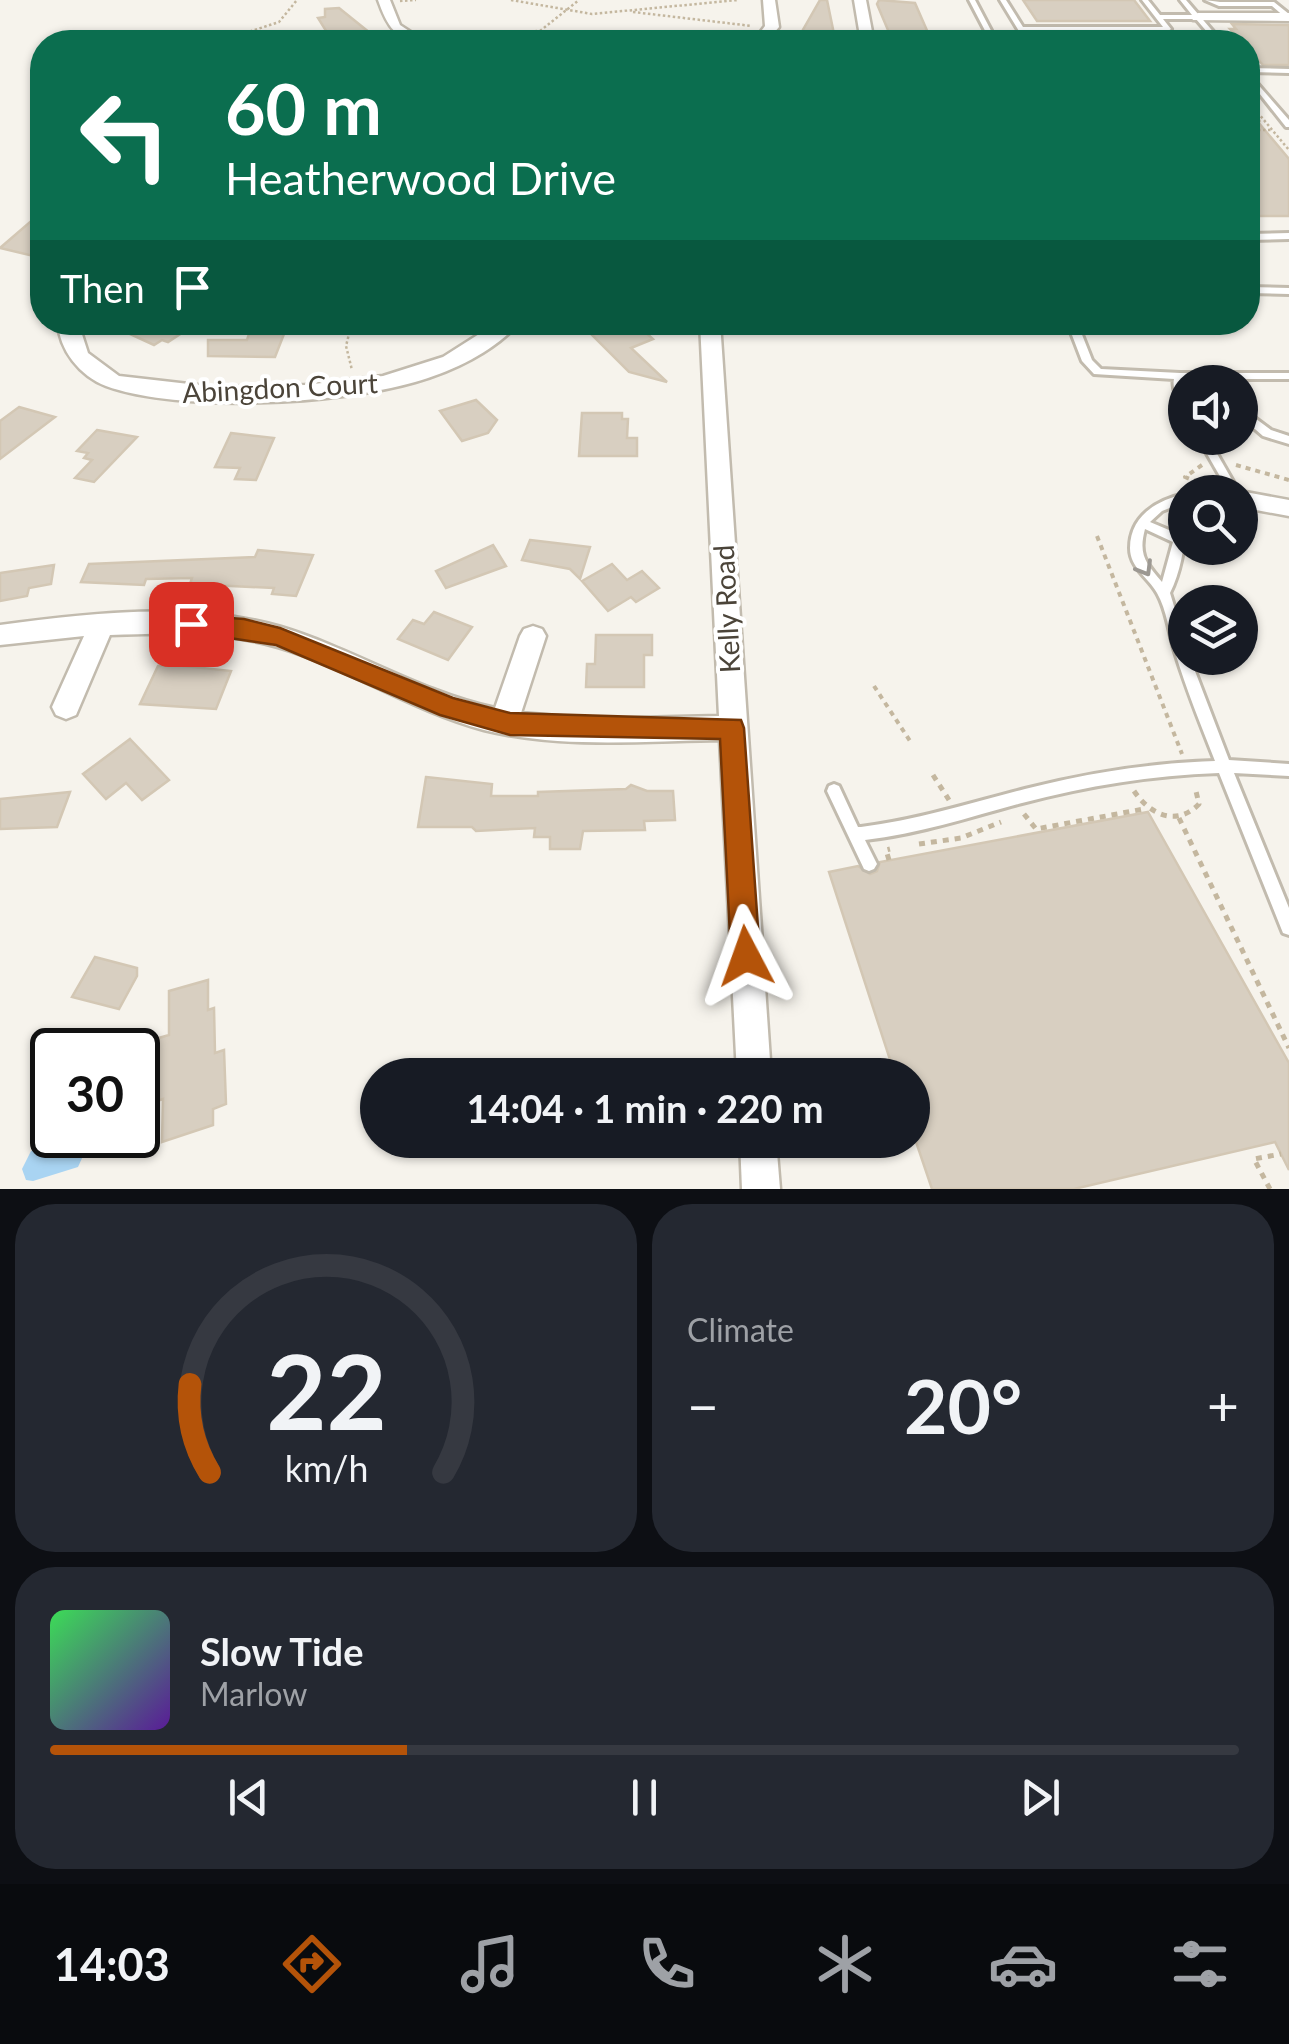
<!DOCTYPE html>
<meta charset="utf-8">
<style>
body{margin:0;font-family:Lato,sans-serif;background:#242831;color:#f1f3f6;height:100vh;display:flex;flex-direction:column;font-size:38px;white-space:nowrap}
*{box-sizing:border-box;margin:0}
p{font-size:32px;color:#9ea1a6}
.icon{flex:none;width:55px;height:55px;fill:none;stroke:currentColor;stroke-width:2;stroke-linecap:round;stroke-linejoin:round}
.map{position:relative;height:1189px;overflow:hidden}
.side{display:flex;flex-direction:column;gap:15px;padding:15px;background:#0d0f14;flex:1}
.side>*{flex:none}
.guide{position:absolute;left:30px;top:30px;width:1230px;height:305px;border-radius:40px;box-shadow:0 2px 8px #0004;background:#0b6e4f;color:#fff;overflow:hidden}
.buttons{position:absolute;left:1168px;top:365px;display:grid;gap:20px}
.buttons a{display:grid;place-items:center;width:90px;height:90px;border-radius:50%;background:#171b24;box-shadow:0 2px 8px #0004;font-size:50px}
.speed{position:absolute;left:30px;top:1028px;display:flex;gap:20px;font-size:50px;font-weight:700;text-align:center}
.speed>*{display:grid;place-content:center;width:130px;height:130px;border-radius:50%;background:#171b24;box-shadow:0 2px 8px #0004;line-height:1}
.speed .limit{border:5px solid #111;border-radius:15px;background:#fff;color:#111}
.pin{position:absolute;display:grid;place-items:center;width:85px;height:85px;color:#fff;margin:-42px;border-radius:20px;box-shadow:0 5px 15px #0006}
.me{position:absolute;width:110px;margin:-55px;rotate:356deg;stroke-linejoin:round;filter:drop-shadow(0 0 8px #0008)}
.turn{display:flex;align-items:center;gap:35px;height:210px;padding:0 30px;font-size:45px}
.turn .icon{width:130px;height:130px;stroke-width:2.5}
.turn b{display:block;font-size:70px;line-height:85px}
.then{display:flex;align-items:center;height:95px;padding:0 30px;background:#0003;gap:20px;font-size:38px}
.big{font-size:75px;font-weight:700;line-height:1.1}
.side .card{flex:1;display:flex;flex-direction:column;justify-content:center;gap:15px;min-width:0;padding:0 35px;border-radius:40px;background:#242831}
.side .dial{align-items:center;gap:0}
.dial svg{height:260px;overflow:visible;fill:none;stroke:#363941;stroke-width:7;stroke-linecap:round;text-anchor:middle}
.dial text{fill:#f1f3f6;stroke:none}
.song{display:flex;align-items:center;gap:30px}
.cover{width:120px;height:120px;border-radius:15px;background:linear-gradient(135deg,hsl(130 70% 55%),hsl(270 70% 35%))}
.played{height:10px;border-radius:5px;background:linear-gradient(90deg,#b45309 30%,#363941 30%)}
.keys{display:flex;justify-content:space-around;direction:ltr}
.heat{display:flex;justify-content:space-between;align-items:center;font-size:55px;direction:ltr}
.side .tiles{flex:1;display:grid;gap:15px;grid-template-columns:1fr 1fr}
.card:last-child{grid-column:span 2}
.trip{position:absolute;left:360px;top:1058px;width:570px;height:100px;border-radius:50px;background:#171b24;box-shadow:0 2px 8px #0004;font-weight:700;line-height:100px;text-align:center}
.menu{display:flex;height:160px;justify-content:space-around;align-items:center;background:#090b0e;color:#9ea1a6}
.menu .icon{width:70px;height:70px}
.menu .active{color:#b45309}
.menu b{font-size:45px;color:#f1f3f6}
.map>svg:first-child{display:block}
.water{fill:#a9d4f2}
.building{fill:#d8cfc1;stroke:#d3c7b4;stroke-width:2.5}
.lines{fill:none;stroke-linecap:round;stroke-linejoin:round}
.service-casing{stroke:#c2bbae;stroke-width:6}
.minor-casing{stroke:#c2bbae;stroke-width:5}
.path-far2{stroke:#c4b79f;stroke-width:2.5;stroke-dasharray:2.5 2.5;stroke-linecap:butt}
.path-far1{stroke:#c4b79f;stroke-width:4;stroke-dasharray:5 5;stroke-linecap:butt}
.path{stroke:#c4b79f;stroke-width:5;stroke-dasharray:6 6;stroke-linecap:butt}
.service{fill:#fff;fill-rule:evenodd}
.minor{fill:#fff;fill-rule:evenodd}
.oneway{stroke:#9c9892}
.route{fill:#b45309;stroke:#753606;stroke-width:2.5}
.labels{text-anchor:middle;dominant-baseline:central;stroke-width:8;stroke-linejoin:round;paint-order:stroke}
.street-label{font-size:28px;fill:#4b4439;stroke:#fff}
</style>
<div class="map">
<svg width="1289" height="1189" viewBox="0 0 1289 1189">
<rect width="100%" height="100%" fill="#f6f3ec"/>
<polygon class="water" points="72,1135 83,1136 88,1145 78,1167 33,1181 26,1180 22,1169 31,1151"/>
<g class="building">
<polygon points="820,0 827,0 834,34 829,42 796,42"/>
<polygon points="879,0 915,3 932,42 893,42 877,4"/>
<polygon points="1023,0 1134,0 1150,21 1037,21"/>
<polygon points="339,8 375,37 376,38 333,42 318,18 325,17 325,9"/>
<polygon points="1232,24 1289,25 1289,65 1263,65 1248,48 1248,42 1242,42 1230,29 1236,29"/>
<polygon points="1248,110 1289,159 1289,216 1255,216 1248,205"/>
<polygon points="30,222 42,225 42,258 0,248"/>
<polygon points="128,322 188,322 179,328 185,331 168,342 162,340 154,345 130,334 139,328"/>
<polygon points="579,322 634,322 653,339 631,348 667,382 629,372"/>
<polygon points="249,334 284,334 275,357 208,356 208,340 247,340"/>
<polygon points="476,400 497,420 488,433 462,441 440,411"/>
<polygon points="19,407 55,417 0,459 0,421"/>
<polygon points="582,413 622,413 622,419 628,419 627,438 637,438 637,456 579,456"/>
<polygon points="97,430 137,437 94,482 75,478 92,460 84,458 88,453 77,451"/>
<polygon points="231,433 274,438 256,480 235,479 240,468 215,467"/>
<polygon points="530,540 590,547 580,579 570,569 522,560"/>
<polygon points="493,545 506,566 446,588 436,571"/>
<polygon points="258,550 313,555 296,596 272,594 274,588 190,584 192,578 146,579 144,585 81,582 89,564 255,557"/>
<polygon points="612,564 627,580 642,571 659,588 636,602 631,597 608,611 582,581"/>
<polygon points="54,565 51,584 29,588 27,596 0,601 0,573"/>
<polygon points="434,612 472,627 448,660 398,639 413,620 424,624"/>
<polygon points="596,635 652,635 652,655 644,655 644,687 586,687 587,664 595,664"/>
<polygon points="175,665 231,671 216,709 140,704 158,666"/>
<polygon points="130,739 169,780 142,800 126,783 106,799 83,774"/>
<polygon points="426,777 492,784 491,796 538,796 538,792 626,789 631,785 647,791 673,791 675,820 644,821 645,830 583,831 580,849 550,849 550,837 534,837 535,828 476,831 472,827 418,827"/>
<polygon points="70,792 57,827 0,829 0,799"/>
<polygon points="1148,812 1289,1063 1289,1170 1275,1142 1074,1189 932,1189 912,1130 912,1075 895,1075 829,872 858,866 870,874 877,871 880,862"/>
<polygon points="95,957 137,968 137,976 119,1009 72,997"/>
<polygon points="208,980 208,1010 214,1008 215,1053 224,1050 226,1104 213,1109 213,1125 162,1142 163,1099 138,1107 138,1044 169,1035 169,991"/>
</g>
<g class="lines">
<defs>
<g id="service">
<polygon points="969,0 975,0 996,40 1214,40 1196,19 1163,19 1171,29 1168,31 1025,31 1028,36 1025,38 1022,36 1000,0 1006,0 1023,27 1163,27 1142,0 1148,0 1160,15 1192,15 1180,0 1186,0 1222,42 991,42"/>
<polygon points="1205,0 1220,2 1274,2 1289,14 1289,19 1286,18 1272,6 1219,6"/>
<polygon points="1248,68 1289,69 1289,73 1248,72"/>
<polygon points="1248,73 1289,120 1289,127 1286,127 1248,79"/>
<polygon points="1289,233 1289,239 1248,240 1248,234"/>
<polygon points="1248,287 1289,288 1289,294 1248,293"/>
<path d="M1067 322H1077L1092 360 1101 369 1180 373H1289V379H1224V382H1216L1212 379H1184L1185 405C1177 402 1172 387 1174 379L1094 374 1082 361Z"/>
<polygon points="1240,407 1271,430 1289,436 1289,444 1263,436 1240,416"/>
<polygon points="1198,438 1208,438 1239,492 1229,492"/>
<path d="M1185 494V502L1162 511 1150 522 1176 533 1181 526 1185 525C1185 547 1180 573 1170 593L1185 642V658H1190L1229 760 1289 764V776L1234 773 1289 908V935L1283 933 1219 773C1152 775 1087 786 1022 803 970 817 919 834 865 840L877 864 874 869 869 871 864 869 827 791 829 786 834 784 839 786 858 827H861C917 820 970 803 1025 789 1088 773 1150 763 1215 761 1201 725 1186 689 1175 652 1169 633 1167 610 1157 593 1148 577 1130 568 1130 548 1130 516 1157 500 1185 494ZM1145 529 1173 542 1162 582C1146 563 1138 555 1145 529Z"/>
</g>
<g id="minor">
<path d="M378 0H390L400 25 426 42C396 42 387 26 378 0Z"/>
<polygon points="763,0 775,0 779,27 766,42 753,42 765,26"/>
<polygon points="854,0 866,0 874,42 861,42"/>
<polygon points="1198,13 1289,13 1289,21 1193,20 1191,17"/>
<path d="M58 322H78L88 353 119 376 215 387 305 385 383 376 443 357 498 322H520C495 351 452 372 415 382 340 404 180 413 106 386 80 376 59 350 58 322Z"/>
<path d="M700 322H720L771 1075H737L720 740C642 741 561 749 484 730 412 711 349 668 278 647 224 631 166 633 110 635L76 715 66 719 56 715 52 707 84 636 0 645V625C90 613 192 601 281 627 354 649 420 692 495 708L520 636 524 629 533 626 542 629 546 636 521 713 594 719 719 716Z"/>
<polygon points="1240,491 1289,500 1289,516 1240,507 1240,492 1234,492"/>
<polygon points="740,1140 776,1140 780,1189 742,1189"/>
</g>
</defs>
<use href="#service" class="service-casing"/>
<use href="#minor" class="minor-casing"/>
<g class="path-far2">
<polyline points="511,0 592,14 738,0"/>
<polyline points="400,1 416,0"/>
<polyline points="633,12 752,26"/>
<polygon points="536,31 545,34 530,35"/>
<polyline points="540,31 579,0"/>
<polyline points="230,42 230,38 279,22 297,0"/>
<polyline points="1248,101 1289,150"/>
<polyline points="1248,121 1263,121"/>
<polyline points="1248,130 1272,130"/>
<polyline points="352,322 346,346 352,370"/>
</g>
<g class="path-far1">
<polyline points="1202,465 1185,477 1212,488"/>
<polyline points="1236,465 1289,480"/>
<polyline points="1097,536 1182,754"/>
<polyline points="874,686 910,741"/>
</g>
<g class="path">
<polyline points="933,775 949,800"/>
<path d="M1134 791C1150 815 1177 827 1199 804L1195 787"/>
<polyline points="1024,814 1036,829 1144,809"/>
<polyline points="1179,818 1289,1048"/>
<polyline points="919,844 961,838 1001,822"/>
<polyline points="889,860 886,850 890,849"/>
<polyline points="1270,1189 1254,1159 1281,1154"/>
</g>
<use href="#service" class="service"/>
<use href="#minor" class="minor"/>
</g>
<defs><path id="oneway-chevron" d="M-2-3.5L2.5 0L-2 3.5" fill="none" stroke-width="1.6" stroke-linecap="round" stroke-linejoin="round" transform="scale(2.5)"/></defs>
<use class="oneway" href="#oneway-chevron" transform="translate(1145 569) rotate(59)"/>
<polygon class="route" points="191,615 244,619 280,628 453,698 510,713 741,720 744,728 760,956 756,966 746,970 735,966 731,956 720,739 510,735 440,715 276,645 183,631 180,624 183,618"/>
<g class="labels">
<g class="street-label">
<text transform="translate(280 387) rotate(-3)">Abingdon Court</text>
<text transform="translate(726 609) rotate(-93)">Kelly Road</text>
</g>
</g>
</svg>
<div class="buttons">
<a><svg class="icon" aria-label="sound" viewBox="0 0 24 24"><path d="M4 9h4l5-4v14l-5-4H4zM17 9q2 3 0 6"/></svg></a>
<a><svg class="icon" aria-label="search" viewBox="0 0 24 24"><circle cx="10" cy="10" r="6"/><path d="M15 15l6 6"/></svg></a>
<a><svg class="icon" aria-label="layers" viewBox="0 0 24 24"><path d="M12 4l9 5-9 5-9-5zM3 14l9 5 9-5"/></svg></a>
</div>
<div class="speed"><div class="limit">30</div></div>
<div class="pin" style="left:191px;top:624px;background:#d93025"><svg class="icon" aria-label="arrive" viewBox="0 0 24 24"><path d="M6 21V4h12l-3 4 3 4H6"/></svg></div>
<svg class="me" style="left:746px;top:956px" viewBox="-20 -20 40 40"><path d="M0-17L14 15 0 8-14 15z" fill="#b45309" stroke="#fff" stroke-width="4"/></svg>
<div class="trip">14:04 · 1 min · 220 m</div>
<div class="guide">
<div class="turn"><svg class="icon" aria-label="left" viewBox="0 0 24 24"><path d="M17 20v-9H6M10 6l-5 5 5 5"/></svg><div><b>60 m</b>Heatherwood Drive</div></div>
<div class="then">Then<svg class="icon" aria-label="arrive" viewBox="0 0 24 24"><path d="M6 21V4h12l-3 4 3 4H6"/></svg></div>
</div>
</div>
<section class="side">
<div class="tiles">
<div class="card dial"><svg viewBox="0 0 100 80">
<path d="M14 69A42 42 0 1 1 86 69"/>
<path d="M14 69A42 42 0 0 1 8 42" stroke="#b45309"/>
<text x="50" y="56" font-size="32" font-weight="700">22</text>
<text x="50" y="72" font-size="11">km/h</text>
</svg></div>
<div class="card"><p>Climate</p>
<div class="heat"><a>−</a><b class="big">20°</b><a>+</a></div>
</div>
<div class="card">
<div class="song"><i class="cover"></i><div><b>Slow Tide</b><p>Marlow</p></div></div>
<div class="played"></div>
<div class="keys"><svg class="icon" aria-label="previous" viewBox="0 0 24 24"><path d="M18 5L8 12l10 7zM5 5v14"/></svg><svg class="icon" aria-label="pause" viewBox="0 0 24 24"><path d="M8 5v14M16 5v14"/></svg><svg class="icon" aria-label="next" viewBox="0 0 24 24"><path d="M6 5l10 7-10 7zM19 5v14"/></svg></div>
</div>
</div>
</section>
<nav class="menu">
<b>14:03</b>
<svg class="icon active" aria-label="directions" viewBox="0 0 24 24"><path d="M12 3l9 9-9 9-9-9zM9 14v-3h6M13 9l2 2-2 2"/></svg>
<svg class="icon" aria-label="music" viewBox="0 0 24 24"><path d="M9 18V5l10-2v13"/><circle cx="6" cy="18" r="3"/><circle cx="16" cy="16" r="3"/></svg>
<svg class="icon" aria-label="phone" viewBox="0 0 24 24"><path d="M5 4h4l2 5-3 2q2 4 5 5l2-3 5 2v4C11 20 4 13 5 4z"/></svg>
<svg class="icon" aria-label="climate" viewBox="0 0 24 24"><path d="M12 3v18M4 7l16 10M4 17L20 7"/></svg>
<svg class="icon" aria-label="car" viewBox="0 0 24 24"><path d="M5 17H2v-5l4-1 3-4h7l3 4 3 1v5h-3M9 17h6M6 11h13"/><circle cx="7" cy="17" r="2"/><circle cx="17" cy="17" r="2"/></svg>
<svg class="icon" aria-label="filters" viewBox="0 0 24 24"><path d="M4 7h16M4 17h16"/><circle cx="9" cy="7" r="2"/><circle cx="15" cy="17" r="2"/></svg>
</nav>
